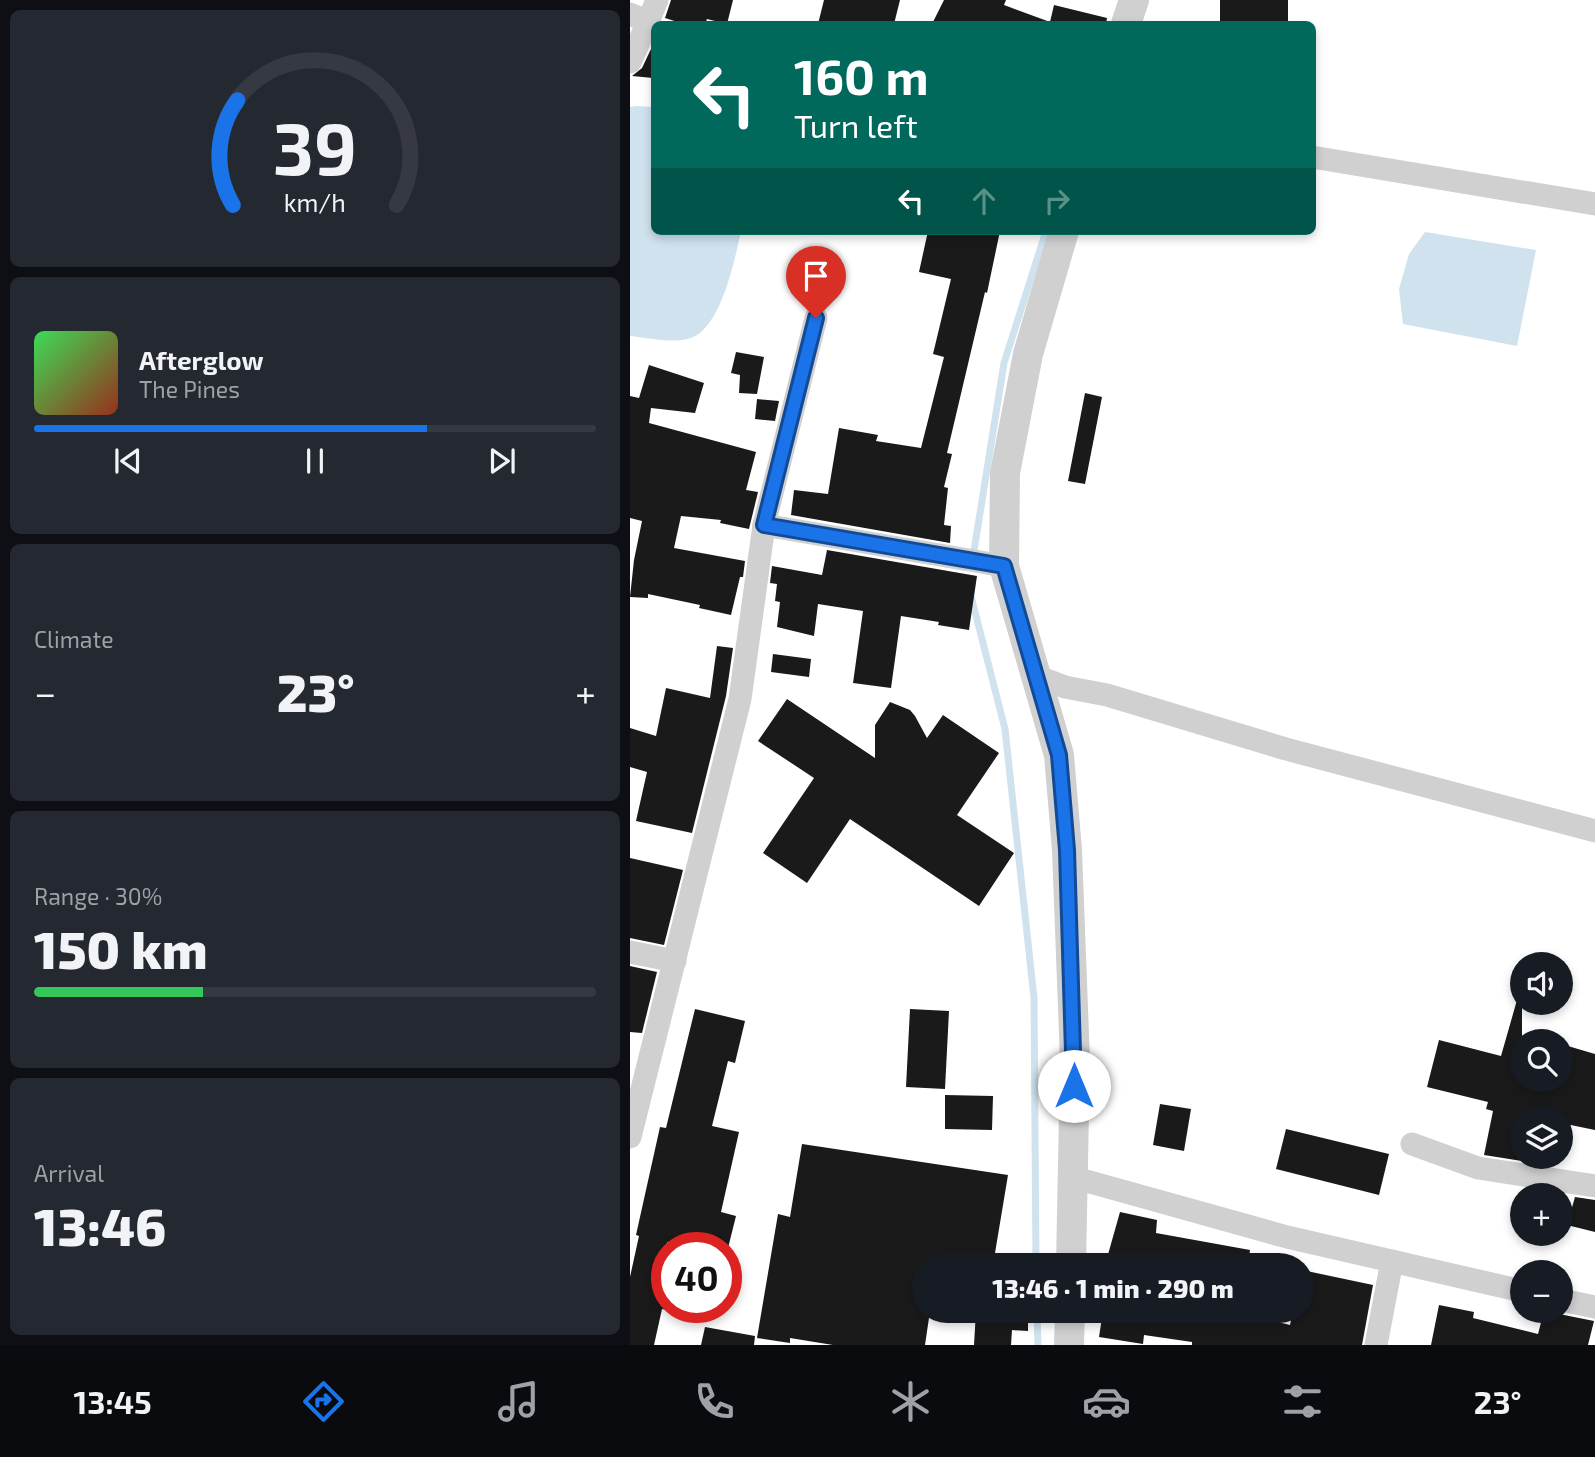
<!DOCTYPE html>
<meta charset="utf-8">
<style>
body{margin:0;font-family:"Exo 2",sans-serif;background:#242831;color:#f1f3f6;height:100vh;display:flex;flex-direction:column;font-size:26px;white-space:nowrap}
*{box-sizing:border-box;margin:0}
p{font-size:23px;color:#9ea1a6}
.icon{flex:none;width:38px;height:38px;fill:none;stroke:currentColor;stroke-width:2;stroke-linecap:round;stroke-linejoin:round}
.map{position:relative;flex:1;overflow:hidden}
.side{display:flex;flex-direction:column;gap:10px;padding:10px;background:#0d0f14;width:630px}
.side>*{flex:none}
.banner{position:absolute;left:21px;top:21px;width:665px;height:214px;border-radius:10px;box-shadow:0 4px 10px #0003;background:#00695c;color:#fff;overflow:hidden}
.tools{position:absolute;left:880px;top:952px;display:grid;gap:14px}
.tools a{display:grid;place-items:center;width:63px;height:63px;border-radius:50%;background:#171b24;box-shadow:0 4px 10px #0003;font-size:35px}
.speed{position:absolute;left:21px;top:1232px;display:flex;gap:14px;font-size:35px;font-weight:700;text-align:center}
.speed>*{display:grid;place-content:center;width:91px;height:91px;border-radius:50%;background:#171b24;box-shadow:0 4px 10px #0003;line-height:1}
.speed .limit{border:10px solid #d22;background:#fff;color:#111}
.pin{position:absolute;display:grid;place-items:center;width:60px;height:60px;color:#fff;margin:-72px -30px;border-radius:50% 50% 50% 0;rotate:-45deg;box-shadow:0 0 7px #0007}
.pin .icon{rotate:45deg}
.me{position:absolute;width:77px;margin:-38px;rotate:0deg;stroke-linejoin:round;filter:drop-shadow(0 0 5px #0008)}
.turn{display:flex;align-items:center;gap:24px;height:147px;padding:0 28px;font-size:32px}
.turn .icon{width:91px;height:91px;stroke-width:2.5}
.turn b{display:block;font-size:49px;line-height:60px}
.lanes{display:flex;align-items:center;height:66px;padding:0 28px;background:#0003;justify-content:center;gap:35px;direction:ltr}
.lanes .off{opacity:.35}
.big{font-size:52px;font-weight:800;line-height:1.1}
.side .tile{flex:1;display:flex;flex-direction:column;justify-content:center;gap:10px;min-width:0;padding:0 24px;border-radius:10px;background:#242831}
.side .dial{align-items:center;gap:0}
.dial svg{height:182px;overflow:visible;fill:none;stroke:#363941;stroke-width:7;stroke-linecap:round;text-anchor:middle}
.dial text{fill:#f1f3f6;stroke:none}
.song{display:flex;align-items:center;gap:21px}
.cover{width:84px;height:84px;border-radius:10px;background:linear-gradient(135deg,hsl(130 70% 55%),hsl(10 70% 35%))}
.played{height:7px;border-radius:4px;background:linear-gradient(90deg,#1a73e8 70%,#363941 70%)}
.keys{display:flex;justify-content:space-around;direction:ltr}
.heat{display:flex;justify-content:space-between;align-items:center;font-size:38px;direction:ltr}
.charge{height:10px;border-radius:5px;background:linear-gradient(90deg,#34c759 30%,#363941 0)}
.trip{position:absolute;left:282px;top:1253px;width:402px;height:70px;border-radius:35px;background:#171b24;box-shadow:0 4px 10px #0003;font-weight:800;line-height:70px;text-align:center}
.dock{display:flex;height:112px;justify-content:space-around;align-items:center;background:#090b0e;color:#9ea1a6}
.dock .icon{width:49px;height:49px}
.dock .active{color:#1a73e8}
.dock b{font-size:32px;color:#f1f3f6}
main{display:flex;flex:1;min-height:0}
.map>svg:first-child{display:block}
.water{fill:#cfe2ee}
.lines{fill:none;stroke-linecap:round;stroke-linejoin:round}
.stream{stroke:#cfe2ee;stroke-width:7}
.building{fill:#1a1a1a}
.minor{stroke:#d0d0d0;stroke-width:23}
.tertiary{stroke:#d0d0d0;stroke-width:30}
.route-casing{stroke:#114b97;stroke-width:18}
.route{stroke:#1a73e8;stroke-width:12}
</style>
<main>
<section class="side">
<div class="tile dial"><svg viewBox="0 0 100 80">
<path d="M14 69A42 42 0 1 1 86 69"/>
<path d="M14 69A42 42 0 0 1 16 23" stroke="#1a73e8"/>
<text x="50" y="56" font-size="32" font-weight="700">39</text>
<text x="50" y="72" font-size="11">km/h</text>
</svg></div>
<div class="tile">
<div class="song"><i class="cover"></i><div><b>Afterglow</b><p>The Pines</p></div></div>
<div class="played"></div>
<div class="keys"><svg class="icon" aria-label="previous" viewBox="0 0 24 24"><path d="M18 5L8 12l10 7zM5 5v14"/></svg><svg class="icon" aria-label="pause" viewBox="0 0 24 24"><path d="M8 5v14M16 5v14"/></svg><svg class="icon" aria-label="next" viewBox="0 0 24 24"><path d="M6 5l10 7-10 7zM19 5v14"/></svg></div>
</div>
<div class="tile"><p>Climate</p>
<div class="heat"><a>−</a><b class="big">23°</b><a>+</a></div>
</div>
<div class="tile"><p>Range · 30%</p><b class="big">150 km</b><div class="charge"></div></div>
<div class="tile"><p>Arrival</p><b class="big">13:46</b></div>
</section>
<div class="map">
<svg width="965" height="1345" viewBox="0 0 965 1345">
<rect width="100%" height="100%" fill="#fff"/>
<g class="water">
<path d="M6 106 24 107V231H111C105 259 91 328 61 338 44 344 18 338 0 336V107Z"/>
<polygon points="795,232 906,250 887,346 773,324 769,289 779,254"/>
</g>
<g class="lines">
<g class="stream">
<polyline points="343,557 374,363 416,231"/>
<polyline points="341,596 375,729 404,998 406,1265"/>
<polyline points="407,1311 408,1345"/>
</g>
</g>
<g class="building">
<polygon points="41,0 103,0 97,24 77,19 75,24 54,24 35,18"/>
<polygon points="194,0 270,0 264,24 188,24"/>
<polygon points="314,0 376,0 374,5 420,22 424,5 477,18 476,24 302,24"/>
<rect x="590" y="0" width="68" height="24"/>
<polygon points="21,49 24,49 23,78 2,76 12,68"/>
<polygon points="298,231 370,231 357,293 355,292 317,453 322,454 314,487 318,488 314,525 321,526 320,543 161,515 164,490 198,494 209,428 248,435 246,441 291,448 314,357 303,354 321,279 289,272"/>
<polygon points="106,352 134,357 127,394 109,393 110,375 101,373"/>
<polygon points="19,365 74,383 65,413 21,408 19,423 126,452 116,490 128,492 119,529 90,523 91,520 51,516 44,548 115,561 113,577 110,577 101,615 69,608 70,605 18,594 18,598 0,597 4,560 12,521 0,518 0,396 9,398"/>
<polygon points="455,393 472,397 455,484 438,481"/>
<polygon points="127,399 149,401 145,421 125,419"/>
<polygon points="197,550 347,576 339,630 308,625 309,622 271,616 261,688 223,683 233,611 188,604 184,636 147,627 150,602 145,601 147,584 140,583 142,566 192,575"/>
<polygon points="87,646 103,648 96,696 62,833 6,821 17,772 0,767 0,728 26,736 36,688 80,698"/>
<polygon points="143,654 181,659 179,677 141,672"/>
<polygon points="157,699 245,758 245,725 260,702 280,710 285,716 297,738 313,715 369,753 327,815 384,853 349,906 220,819 177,883 133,853 184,778 128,741"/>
<polygon points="0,858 53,870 34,945 0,938"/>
<polygon points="0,966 27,972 12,1033 0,1032"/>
<polygon points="887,1000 892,1000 892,1080 931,1080 931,1044 965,1054 965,1130 931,1123 931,1118 892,1118 892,1161 854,1155 863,1111 856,1109 858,1102 797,1087 809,1040 871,1056"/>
<polygon points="65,1009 115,1021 105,1063 98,1061 82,1126 109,1132 91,1212 106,1216 98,1248 60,1248 37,1242 37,1310 32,1309 24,1345 0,1345 0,1277 9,1236 6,1235 30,1127 36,1128"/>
<polygon points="280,1009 319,1011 315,1089 276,1087"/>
<polygon points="315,1095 363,1096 362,1130 315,1129"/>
<polygon points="530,1104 561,1109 554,1151 523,1145"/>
<polygon points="656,1129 759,1154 749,1195 646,1169"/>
<polygon points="172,1144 378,1175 363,1265 294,1265 294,1311 300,1311 295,1345 203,1345 160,1338 160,1343 127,1338 148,1214 160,1217"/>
<polygon points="945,1197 965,1200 965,1232 937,1225"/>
<polygon points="490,1212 527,1220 526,1233 620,1250 618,1265 506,1265 477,1258"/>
<polygon points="672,1270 743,1285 732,1345 562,1345 562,1342 514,1335 513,1344 469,1337 473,1311 604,1311 660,1325 663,1311 672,1311"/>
<polygon points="809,1305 844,1312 843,1318 908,1334 914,1311 964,1321 958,1345 801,1345"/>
<polygon points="346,1311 398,1311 398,1331 382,1330 381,1345 344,1345"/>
<polygon points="75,1327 125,1336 124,1345 71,1345"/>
</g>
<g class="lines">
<g class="minor">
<polyline points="0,14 18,22 27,0"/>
<polyline points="0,62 18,22"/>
<polyline points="682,157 965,204"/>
<polyline points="134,525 374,566"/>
<polyline points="406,676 435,687 477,695 656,749 965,831"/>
<polyline points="0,952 45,961"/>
<polyline points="0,1137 110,699 134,525 186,318"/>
<polyline points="782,1144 848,1168 965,1186"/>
<polyline points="442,1177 657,1237 892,1291"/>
<polyline points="931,1300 965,1307"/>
<polyline points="746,1345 762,1261"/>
</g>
<g class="tertiary">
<polyline points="496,24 504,0"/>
<polyline points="434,231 398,354 375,473 374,566 429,755 437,850 445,1061 441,1265"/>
<polyline points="439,1345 440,1311"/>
</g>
</g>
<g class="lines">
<defs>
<polyline id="route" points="186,318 134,525 374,566 429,755 437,850 444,1086"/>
</defs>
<use href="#route" class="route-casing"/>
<use href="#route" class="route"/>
</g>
</svg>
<div class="tools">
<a><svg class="icon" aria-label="sound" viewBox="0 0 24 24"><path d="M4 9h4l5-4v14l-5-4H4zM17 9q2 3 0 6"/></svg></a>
<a><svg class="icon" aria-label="search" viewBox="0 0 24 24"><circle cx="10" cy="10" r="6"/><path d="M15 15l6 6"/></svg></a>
<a><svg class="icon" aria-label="layers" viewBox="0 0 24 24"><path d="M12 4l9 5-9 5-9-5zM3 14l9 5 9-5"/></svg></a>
<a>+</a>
<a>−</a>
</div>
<div class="speed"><div class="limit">40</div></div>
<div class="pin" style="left:186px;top:318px;background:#d93025"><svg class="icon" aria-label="arrive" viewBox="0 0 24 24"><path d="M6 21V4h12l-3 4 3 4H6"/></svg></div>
<svg class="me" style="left:444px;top:1086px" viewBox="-20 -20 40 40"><circle r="19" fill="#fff"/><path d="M0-13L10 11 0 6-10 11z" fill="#1a73e8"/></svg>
<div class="trip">13:46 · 1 min · 290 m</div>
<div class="banner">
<div class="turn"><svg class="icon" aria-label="left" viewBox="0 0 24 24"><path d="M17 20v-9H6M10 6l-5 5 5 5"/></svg><div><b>160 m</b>Turn left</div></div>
<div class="lanes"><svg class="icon" aria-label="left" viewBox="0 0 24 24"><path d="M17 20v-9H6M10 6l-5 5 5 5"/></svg><svg class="icon off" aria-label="ahead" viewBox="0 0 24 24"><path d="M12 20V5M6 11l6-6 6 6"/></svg><svg class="icon off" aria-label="right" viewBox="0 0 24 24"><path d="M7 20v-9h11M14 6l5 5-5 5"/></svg></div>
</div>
</div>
</main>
<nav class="dock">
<b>13:45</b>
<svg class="icon active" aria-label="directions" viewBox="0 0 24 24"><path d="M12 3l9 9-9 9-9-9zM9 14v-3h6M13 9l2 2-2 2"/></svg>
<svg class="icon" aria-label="music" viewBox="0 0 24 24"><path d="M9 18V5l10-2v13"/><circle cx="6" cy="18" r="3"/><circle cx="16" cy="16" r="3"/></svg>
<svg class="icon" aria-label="phone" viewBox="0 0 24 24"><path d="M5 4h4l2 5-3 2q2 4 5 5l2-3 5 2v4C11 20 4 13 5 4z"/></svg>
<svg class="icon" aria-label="climate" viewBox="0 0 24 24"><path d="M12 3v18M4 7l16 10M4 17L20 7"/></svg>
<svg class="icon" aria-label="car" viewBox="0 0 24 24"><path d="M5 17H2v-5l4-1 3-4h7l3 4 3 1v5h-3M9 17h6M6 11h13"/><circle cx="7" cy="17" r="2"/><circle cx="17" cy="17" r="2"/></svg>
<svg class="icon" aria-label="filters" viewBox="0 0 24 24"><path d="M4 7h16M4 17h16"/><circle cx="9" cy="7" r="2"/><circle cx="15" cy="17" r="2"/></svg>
<b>23°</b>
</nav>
